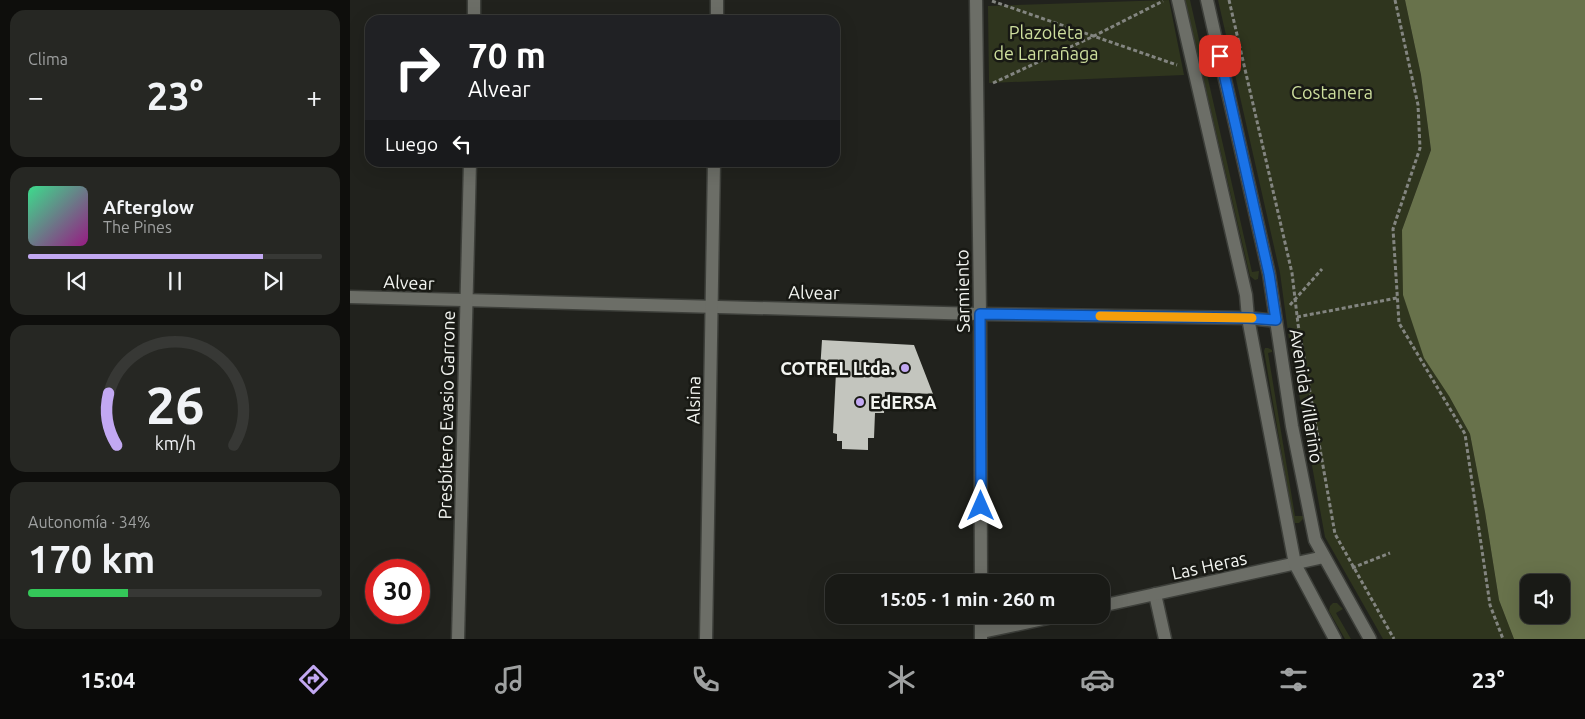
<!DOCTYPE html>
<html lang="es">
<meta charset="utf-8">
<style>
body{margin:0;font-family:Ubuntu,sans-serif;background:#262723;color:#f1f3f6;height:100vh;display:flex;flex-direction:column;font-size:19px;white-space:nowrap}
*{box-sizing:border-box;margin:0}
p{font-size:16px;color:#9fa1a1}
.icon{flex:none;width:28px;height:28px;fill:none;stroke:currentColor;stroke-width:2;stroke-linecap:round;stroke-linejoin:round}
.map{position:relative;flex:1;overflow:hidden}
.side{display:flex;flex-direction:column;gap:10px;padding:10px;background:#0e0e0c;width:350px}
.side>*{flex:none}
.banner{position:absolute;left:15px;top:15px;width:475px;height:152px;border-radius:15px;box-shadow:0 5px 20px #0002,0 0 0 1px #373835;background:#202124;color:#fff;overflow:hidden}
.tools{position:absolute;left:1170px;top:574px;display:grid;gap:10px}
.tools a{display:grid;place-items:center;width:50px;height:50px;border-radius:10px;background:#191a16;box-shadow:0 5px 20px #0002,0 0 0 1px #373835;font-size:25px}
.speed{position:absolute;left:15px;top:559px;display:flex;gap:10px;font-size:25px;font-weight:700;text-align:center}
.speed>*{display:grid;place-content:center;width:65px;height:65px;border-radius:50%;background:#191a16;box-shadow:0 5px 20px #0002,0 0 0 1px #373835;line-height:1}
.speed .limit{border:8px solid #d22;background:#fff;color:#111}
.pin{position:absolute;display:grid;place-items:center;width:42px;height:42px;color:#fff;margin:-21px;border-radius:10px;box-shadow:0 2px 8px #0006}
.me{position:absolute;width:55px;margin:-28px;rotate:0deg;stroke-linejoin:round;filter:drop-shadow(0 0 4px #0008)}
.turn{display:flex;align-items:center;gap:18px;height:105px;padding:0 20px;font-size:22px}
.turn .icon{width:65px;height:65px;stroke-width:2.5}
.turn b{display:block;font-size:35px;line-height:42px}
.then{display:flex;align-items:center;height:48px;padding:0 20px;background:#0003;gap:10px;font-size:19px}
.big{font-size:38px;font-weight:700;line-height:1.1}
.side .widget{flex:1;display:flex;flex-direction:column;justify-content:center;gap:8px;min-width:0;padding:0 18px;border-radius:15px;background:#262723}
.side .dial{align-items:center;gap:0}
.dial svg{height:130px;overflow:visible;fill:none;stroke:#373835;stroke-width:7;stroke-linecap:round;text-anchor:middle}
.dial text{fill:#f1f3f6;stroke:none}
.song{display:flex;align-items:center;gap:15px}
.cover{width:60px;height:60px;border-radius:8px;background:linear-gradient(135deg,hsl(150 70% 55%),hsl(310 70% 35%))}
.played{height:5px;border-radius:2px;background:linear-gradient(90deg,#c2a8f2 80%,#373835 80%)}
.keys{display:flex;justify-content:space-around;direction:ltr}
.heat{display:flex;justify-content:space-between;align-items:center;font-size:28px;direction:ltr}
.charge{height:8px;border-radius:4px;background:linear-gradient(90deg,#34c759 34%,#373835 0)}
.trip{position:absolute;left:475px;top:574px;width:285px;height:50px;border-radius:15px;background:#191a16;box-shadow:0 5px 20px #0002,0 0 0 1px #373835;font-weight:700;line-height:50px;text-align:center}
.tabs{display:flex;height:80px;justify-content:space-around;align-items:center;background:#0a0a09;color:#9fa1a1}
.tabs .icon{width:35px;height:35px}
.tabs .on{color:#c2a8f2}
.tabs b{font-size:22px;color:#f1f3f6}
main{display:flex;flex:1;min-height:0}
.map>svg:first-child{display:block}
.green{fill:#2f351e}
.water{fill:#68724b;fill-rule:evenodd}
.building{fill:#c3c5be}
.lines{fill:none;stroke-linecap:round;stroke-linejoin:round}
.minor-casing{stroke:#3d3f3a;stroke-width:15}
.secondary-casing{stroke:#3d3f3a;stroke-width:15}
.path{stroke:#838580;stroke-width:3;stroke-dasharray:4 2.5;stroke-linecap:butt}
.minor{stroke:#6c6e67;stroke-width:12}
.secondary{stroke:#6c6e67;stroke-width:12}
.route-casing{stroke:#114b97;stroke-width:12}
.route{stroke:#1a73e8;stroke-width:9}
.slow{stroke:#f59e0b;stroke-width:9}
.poi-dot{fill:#c2a8f2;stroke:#181914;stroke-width:2}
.labels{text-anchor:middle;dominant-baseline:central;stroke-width:5;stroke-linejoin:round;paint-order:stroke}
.park-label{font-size:18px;fill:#cdde9d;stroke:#181914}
.street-label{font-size:18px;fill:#f3f5f1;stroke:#181914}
.poi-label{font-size:18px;font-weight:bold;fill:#f3f5f1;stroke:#181914;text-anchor:end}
</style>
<main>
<section class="side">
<div class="widget"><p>Clima</p>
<div class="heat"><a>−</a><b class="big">23°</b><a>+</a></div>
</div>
<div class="widget">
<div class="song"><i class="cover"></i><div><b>Afterglow</b><p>The Pines</p></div></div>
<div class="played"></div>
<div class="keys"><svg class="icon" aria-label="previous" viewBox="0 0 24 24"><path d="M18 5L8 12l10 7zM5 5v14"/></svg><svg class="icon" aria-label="pause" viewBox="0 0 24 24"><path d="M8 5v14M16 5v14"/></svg><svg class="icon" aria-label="next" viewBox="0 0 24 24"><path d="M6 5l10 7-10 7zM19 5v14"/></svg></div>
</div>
<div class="widget dial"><svg viewBox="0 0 100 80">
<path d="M14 69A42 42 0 1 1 86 69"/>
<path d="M14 69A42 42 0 0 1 9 37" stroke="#c2a8f2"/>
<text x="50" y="56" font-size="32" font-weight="700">26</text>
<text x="50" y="72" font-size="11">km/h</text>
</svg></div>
<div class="widget"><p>Autonomía · 34%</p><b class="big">170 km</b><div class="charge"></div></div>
</section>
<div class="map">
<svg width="1235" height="639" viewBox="0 0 1235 639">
<rect width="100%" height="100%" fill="#21221d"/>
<g class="green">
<polygon points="819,0 834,75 639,83 638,6"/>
<polygon points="835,0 840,0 902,272 909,271 908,279 905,280 900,276"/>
<polygon points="868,0 1055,0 1071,75 1081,150 1052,230 1099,396 1120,434 1135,512 1149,600 1164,639 1033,639 975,537 939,339 930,273"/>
<polygon points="915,348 918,348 922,350 922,352 918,353 945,516 953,516 953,519 949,523 945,523 943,519 914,351"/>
<polygon points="983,603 987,603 993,609 986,613 1001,639 995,639 979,611 980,606"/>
</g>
<path class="water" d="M1055 0H1235V639H1164L1149 600 1135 512 1120 434 1099 396 1074 358 1053 295 1052 230 1081 150 1071 75ZM1179 582H1211V615H1179Z"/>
<polygon class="building" points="472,340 564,345 583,394 535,392 534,413 525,413 524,438 518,438 518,450 492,449 492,441 487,441 487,434 483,433 486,372 470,371"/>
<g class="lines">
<defs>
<g id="minor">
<polyline points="626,0 630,314 631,582"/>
<polyline points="124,20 124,0"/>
<polyline points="367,20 367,0"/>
<polyline points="0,297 630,314 898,318 926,321"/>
<polyline points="805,594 815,639"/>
<polyline points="751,606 974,557"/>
<polyline points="632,632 712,615"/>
<polyline points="108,639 120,162"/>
<polyline points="356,639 364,162"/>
<polyline points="631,639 631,615"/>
</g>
<g id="secondary">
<polyline points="828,0 896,295 898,318 945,564 985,639"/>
<polyline points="857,0 919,274 942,426 965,540 1020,639"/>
</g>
</defs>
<use href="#minor" class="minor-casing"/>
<use href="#secondary" class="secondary-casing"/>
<g class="path">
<polyline points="879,0 942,273 948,324 985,534 1044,639"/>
<polyline points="1045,0 1068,105 1070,148 1043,229 1049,323 1115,434 1140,605 1153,639"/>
<polyline points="642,1 827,65"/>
<polyline points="643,83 742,37 813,1"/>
<polyline points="940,305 972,269"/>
<polyline points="947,317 1047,298"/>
<polyline points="1002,568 1040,553"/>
</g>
<use href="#minor" class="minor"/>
<use href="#secondary" class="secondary"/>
</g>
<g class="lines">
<defs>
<polyline id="route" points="631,506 630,314 898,318 926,320 919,274 870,56"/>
</defs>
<use href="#route" class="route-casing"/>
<use href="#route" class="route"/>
<polyline class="slow" points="750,316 902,318"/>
</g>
<g class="poi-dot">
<circle cx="555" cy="368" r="5"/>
<circle cx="510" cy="402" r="5"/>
</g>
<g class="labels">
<g class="park-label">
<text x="696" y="32">Plazoleta<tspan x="696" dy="21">de Larrañaga</tspan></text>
<text x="982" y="92">Costanera</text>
</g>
<g class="street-label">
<text transform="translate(59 282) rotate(2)">Alvear</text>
<text transform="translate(612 291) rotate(-91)">Sarmiento</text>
<text transform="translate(464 292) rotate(1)">Alvear</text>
<text transform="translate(957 396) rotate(81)">Avenida Villarino</text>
<text transform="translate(343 400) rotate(-89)">Alsina</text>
<text transform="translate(96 415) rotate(-89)">Presbítero Evasio Garrone</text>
<text transform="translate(859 565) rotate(-12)">Las Heras</text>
</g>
<g class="poi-label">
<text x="545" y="368">COTREL Ltda.</text>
<text x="520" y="402" text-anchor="start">EdERSA</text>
</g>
</g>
</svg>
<div class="tools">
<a><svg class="icon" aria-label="sound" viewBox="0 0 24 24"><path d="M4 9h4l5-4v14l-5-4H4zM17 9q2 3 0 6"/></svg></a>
</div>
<div class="speed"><div class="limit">30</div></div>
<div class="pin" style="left:870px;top:56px;background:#d93025"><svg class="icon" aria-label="arrive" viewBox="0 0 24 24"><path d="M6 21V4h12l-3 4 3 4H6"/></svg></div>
<svg class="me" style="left:631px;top:506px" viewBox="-20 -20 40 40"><path d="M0-17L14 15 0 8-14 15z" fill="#1a73e8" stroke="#fff" stroke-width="4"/></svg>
<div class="trip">15:05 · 1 min · 260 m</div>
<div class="banner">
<div class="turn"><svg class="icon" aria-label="right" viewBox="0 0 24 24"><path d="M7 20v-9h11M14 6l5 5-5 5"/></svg><div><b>70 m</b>Alvear</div></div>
<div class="then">Luego<svg class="icon" aria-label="left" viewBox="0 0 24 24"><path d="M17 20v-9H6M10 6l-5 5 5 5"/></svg></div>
</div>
</div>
</main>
<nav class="tabs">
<b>15:04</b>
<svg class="icon on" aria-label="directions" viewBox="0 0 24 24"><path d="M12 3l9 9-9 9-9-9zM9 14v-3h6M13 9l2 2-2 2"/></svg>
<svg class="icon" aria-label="music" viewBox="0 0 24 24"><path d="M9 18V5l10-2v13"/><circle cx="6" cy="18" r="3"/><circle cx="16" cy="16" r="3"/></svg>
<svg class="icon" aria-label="phone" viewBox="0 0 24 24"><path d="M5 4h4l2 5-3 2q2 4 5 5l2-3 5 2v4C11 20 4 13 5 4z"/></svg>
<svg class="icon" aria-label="climate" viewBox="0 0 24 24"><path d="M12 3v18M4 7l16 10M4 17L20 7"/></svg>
<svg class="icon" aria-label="car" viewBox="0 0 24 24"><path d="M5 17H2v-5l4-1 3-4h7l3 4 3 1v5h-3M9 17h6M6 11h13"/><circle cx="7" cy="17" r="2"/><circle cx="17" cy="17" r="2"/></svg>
<svg class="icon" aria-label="filters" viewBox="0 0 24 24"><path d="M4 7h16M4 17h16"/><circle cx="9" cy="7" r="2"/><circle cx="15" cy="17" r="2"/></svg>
<b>23°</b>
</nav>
